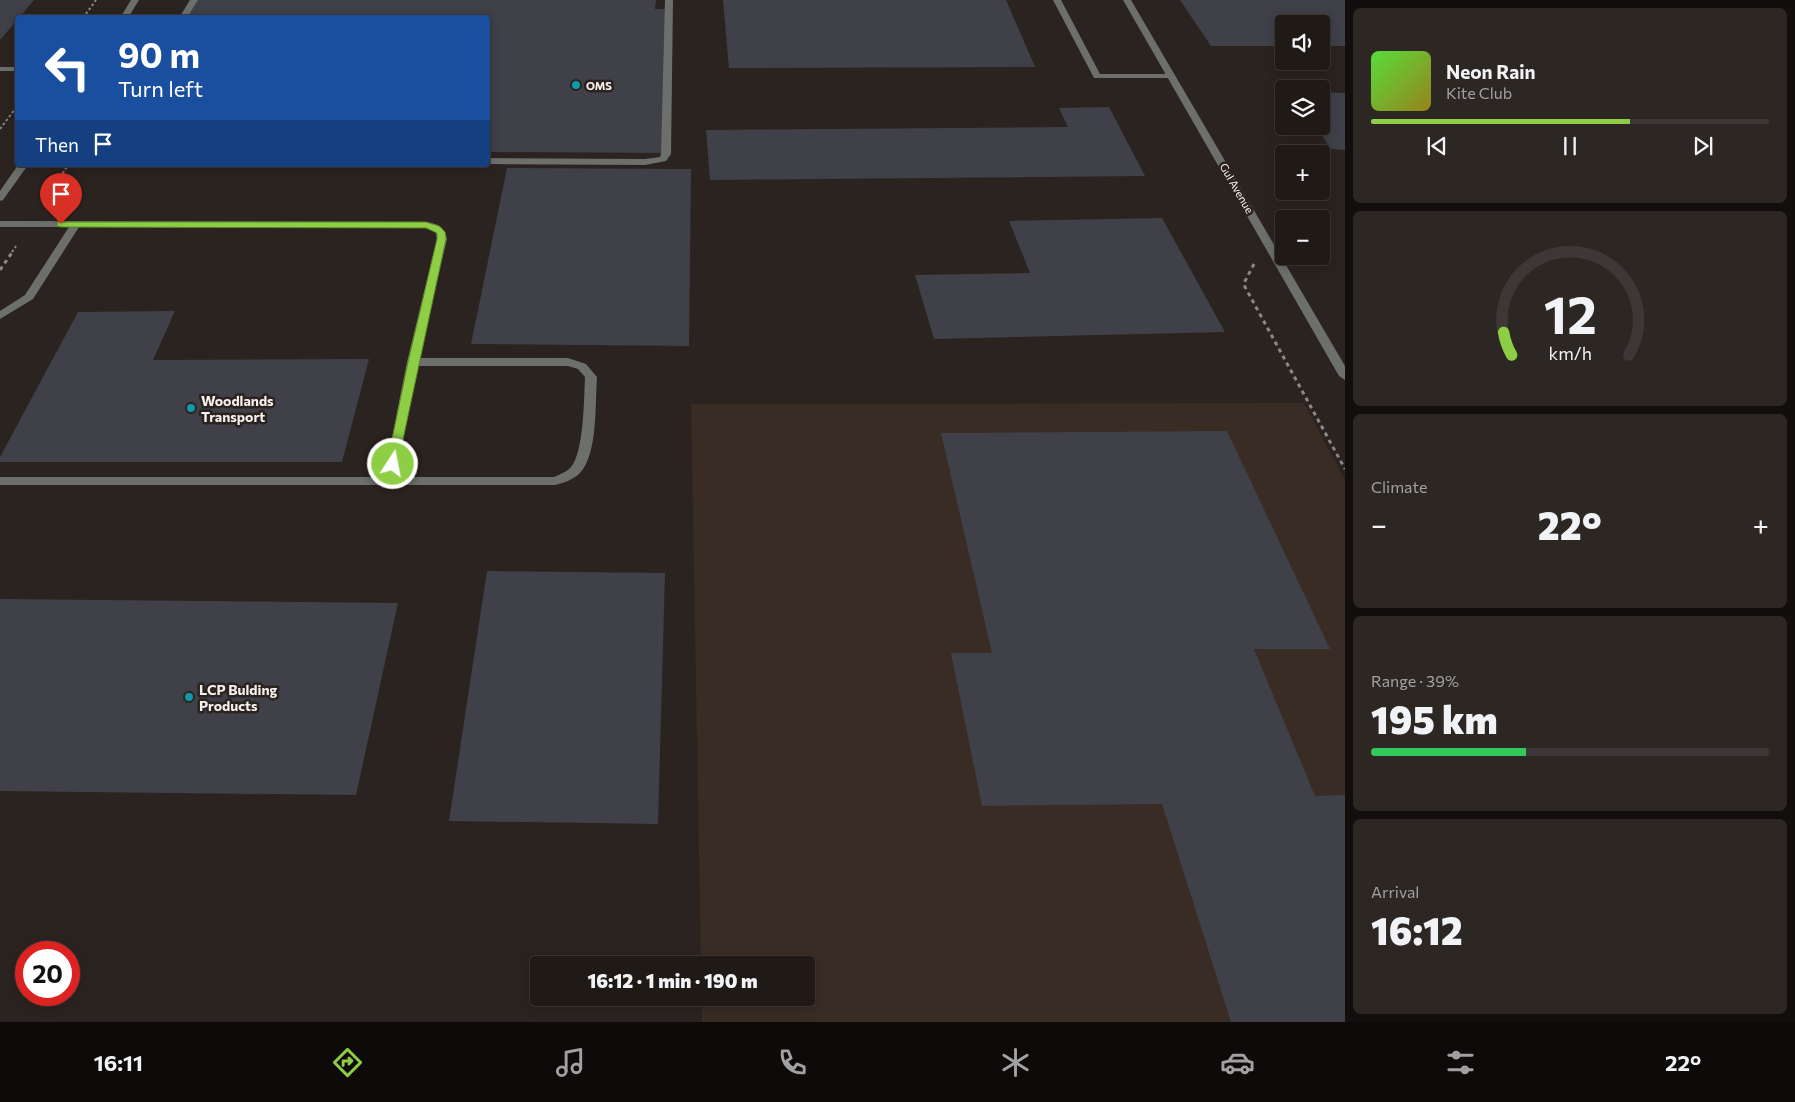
<!DOCTYPE html>
<meta charset="utf-8">
<style>
body{margin:0;font-family:Commissioner,sans-serif;background:#2d2724;color:#f1f3f6;height:100vh;display:flex;flex-direction:column;font-size:19px;white-space:nowrap}
*{box-sizing:border-box;margin:0}
p{font-size:16px;color:#a2a1a1}
.icon{flex:none;width:28px;height:28px;fill:none;stroke:currentColor;stroke-width:2;stroke-linecap:round;stroke-linejoin:round}
.map{position:relative;flex:1;overflow:hidden}
.panel{display:flex;flex-direction:column;gap:8px;padding:8px;background:#120e0d;width:450px}
.panel>*{flex:none}
.banner{position:absolute;left:15px;top:15px;width:475px;height:152px;border-radius:5px;box-shadow:0 2px 12px #0003,0 0 0 1px #3d3836;background:#1a4fa0;color:#fff;overflow:hidden}
.buttons{position:absolute;left:1275px;top:15px;display:grid;gap:10px}
.buttons a{display:grid;place-items:center;width:55px;height:55px;border-radius:5px;background:#201a17;box-shadow:0 2px 12px #0003,0 0 0 1px #3d3836;font-size:25px}
.speed{position:absolute;left:15px;top:941px;display:flex;gap:10px;font-size:25px;font-weight:700;text-align:center}
.speed>*{display:grid;place-content:center;width:65px;height:65px;border-radius:50%;background:#201a17;box-shadow:0 2px 12px #0003,0 0 0 1px #3d3836;line-height:1}
.speed .limit{border:8px solid #d22;background:#fff;color:#111}
.pin{position:absolute;display:grid;place-items:center;width:42px;height:42px;color:#fff;margin:-51px -21px;border-radius:50% 50% 50% 0;rotate:-45deg;box-shadow:0 0 5px #0007}
.pin .icon{rotate:45deg}
.me{position:absolute;width:55px;margin:-28px;rotate:11deg;stroke-linejoin:round;filter:drop-shadow(0 0 4px #0008)}
.turn{display:flex;align-items:center;gap:18px;height:105px;padding:0 20px;font-size:22px}
.turn .icon{width:65px;height:65px;stroke-width:2.5}
.turn b{display:block;font-size:35px;line-height:42px}
.then{display:flex;align-items:center;height:48px;padding:0 20px;background:#0003;gap:10px;font-size:19px}
.big{font-size:38px;font-weight:800;line-height:1.1}
.panel .tile{flex:1;display:flex;flex-direction:column;justify-content:center;gap:8px;min-width:0;padding:0 18px;border-radius:8px;background:#2d2724}
.panel .dial{align-items:center;gap:0}
.dial svg{height:130px;overflow:visible;fill:none;stroke:#3d3836;stroke-width:7;stroke-linecap:round;text-anchor:middle}
.dial text{fill:#f1f3f6;stroke:none}
.song{display:flex;align-items:center;gap:15px}
.cover{width:60px;height:60px;border-radius:8px;background:linear-gradient(135deg,hsl(110 70% 55%),hsl(50 70% 35%))}
.played{height:5px;border-radius:2px;background:linear-gradient(90deg,#8dce44 65%,#3d3836 65%)}
.keys{display:flex;justify-content:space-around;direction:ltr}
.heat{display:flex;justify-content:space-between;align-items:center;font-size:28px;direction:ltr}
.charge{height:8px;border-radius:4px;background:linear-gradient(90deg,#34c759 39%,#3d3836 0)}
.trip{position:absolute;left:530px;top:956px;width:285px;height:50px;border-radius:5px;background:#201a17;box-shadow:0 2px 12px #0003,0 0 0 1px #3d3836;font-weight:800;line-height:50px;text-align:center}
.dock{display:flex;height:80px;justify-content:space-around;align-items:center;background:#0d0a09;color:#a2a1a1}
.dock .icon{width:35px;height:35px}
.dock .current{color:#8dce44}
.dock b{font-size:22px;color:#f1f3f6}
main{display:flex;flex:1;min-height:0}
.map>svg:first-child{display:block}
.built{fill:#392c24}
.building{fill:#3f4048}
.lines{fill:none;stroke-linecap:round;stroke-linejoin:round}
.path-far1{stroke:#8e8783;stroke-width:2;stroke-dasharray:2.5 2.5;stroke-linecap:butt}
.path{stroke:#8e8783;stroke-width:3;stroke-dasharray:4 4;stroke-linecap:butt}
.service{fill:#6c6f6b;fill-rule:evenodd}
.minor{fill:#6c6f6b;fill-rule:evenodd}
.route{fill:#8dce44;stroke:#5c862c}
.culture-dot{fill:#0f9aa8;stroke:#2b231f;stroke-width:2}
.labels{text-anchor:middle;dominant-baseline:central;stroke-width:5;stroke-linejoin:round;paint-order:stroke}
.far-poi-label{font-size:11px;font-weight:bold;fill:#f7f1ee;stroke:#2b231f;text-anchor:start}
.far-street-label{font-size:11px;fill:#f7f1ee;stroke:#2b231f}
.poi-label{font-size:14px;font-weight:bold;fill:#f7f1ee;stroke:#2b231f;text-anchor:start}
</style>
<main>
<div class="map">
<svg width="1345" height="1022" viewBox="0 0 1345 1022">
<rect width="100%" height="100%" fill="#2b231f"/>
<polygon class="built" points="1304,403 1345,480 1345,1022 702,1022 702,998 806,998 806,965 701,965 691,404"/>
<g class="building">
<polygon points="0,0 34,0 0,40"/>
<polygon points="198,0 656,0 655,9 667,9 663,153 488,152 488,18 187,18"/>
<polygon points="723,0 1006,0 1035,67 729,68"/>
<polygon points="1180,0 1345,0 1345,46 1321,46 1321,24 1284,24 1284,46 1211,46"/>
<polygon points="1321,92 1345,93 1345,150 1331,149 1316,126 1321,126"/>
<polygon points="1109,107 1145,176 710,180 706,130 1068,127 1059,108"/>
<polygon points="507,168 691,169 689,346 471,344"/>
<polygon points="1162,218 1225,332 934,339 915,275 1030,273 1009,221"/>
<polygon points="175,311 153,360 369,359 342,462 0,462 0,457 78,312"/>
<polygon points="1227,431 1330,649 1254,649 1315,796 1345,795 1345,1022 1231,1022 1162,804 982,806 951,653 992,653 941,433"/>
<polygon points="487,571 665,573 658,824 449,821"/>
<polygon points="0,599 398,603 356,795 0,791"/>
</g>
<g class="lines">
<g class="path-far1">
<polyline points="83,18 96,0"/>
<polyline points="0,129 18,105"/>
<polyline points="44,203 68,165"/>
<polyline points="12,252 16,246"/>
</g>
<g class="path">
<polyline points="1254,264 1244,283 1245,287 1345,469"/>
<polyline points="0,270 13,251"/>
</g>
<g class="service">
<polygon points="190,0 198,0 187,18 179,18"/>
<polygon points="665,0 673,0 671,154 666,161 645,165 488,164 488,158 645,159 660,157 661,154"/>
<polygon points="1053,0 1061,0 1100,74 1171,74 1175,76 1171,78 1094,78"/>
<rect x="0" y="67" width="18" height="4"/>
<path d="M0 221 426 222C438 224 445 226 447 239L419 358H568L586 364 597 377C595 403 598 454 580 473 573 480 563 483 555 485H0V477H384L407 362 437 239C436 231 434 229 426 228L79 227 33 299 0 319V311L25 295 69 227H0ZM418 366H568L578 369 585 377C584 397 584 452 571 467 567 472 560 474 554 477H396Z"/>
</g>
<g class="minor">
<polygon points="131,0 139,0 128,18 120,18"/>
<polygon points="1123,0 1131,0 1345,366 1345,380 1339,376"/>
<polygon points="18,165 28,165 3,200 0,201 0,191"/>
</g>
</g>
<polygon class="route" points="57,222 426,222 439,226 445,232 446,239 397,467 393,468 387,464 408,362 437,239 437,233 426,228 61,227 57,226"/>
<g class="culture-dot">
<circle cx="576" cy="85" r="5"/>
<circle cx="191" cy="408" r="5"/>
<circle cx="189" cy="697" r="5"/>
</g>
<g class="labels">
<g class="far-poi-label">
<text x="586" y="85">OMS</text>
</g>
<g class="far-street-label">
<text transform="translate(1237 188) rotate(60)">Gul Avenue</text>
</g>
<g class="poi-label">
<text x="201" y="400">Woodlands<tspan x="201" dy="16">Transport</tspan></text>
<text x="199" y="689">LCP Bulding<tspan x="199" dy="16">Products</tspan></text>
</g>
</g>
</svg>
<div class="buttons">
<a><svg class="icon" aria-label="sound" viewBox="0 0 24 24"><path d="M4 9h4l5-4v14l-5-4H4zM17 9q2 3 0 6"/></svg></a>
<a><svg class="icon" aria-label="layers" viewBox="0 0 24 24"><path d="M12 4l9 5-9 5-9-5zM3 14l9 5 9-5"/></svg></a>
<a>+</a>
<a>−</a>
</div>
<div class="speed"><div class="limit">20</div></div>
<div class="pin" style="left:61px;top:224px;background:#d93025"><svg class="icon" aria-label="arrive" viewBox="0 0 24 24"><path d="M6 21V4h12l-3 4 3 4H6"/></svg></div>
<svg class="me" style="left:393px;top:464px" viewBox="-20 -20 40 40"><circle r="17" fill="#8dce44" stroke="#fff" stroke-width="3"/><path d="M0-11L8 9 0 5-8 9z" fill="#fff"/></svg>
<div class="trip">16:12 · 1 min · 190 m</div>
<div class="banner">
<div class="turn"><svg class="icon" aria-label="left" viewBox="0 0 24 24"><path d="M17 20v-9H6M10 6l-5 5 5 5"/></svg><div><b>90 m</b>Turn left</div></div>
<div class="then">Then<svg class="icon" aria-label="arrive" viewBox="0 0 24 24"><path d="M6 21V4h12l-3 4 3 4H6"/></svg></div>
</div>
</div>
<section class="panel">
<div class="tile">
<div class="song"><i class="cover"></i><div><b>Neon Rain</b><p>Kite Club</p></div></div>
<div class="played"></div>
<div class="keys"><svg class="icon" aria-label="previous" viewBox="0 0 24 24"><path d="M18 5L8 12l10 7zM5 5v14"/></svg><svg class="icon" aria-label="pause" viewBox="0 0 24 24"><path d="M8 5v14M16 5v14"/></svg><svg class="icon" aria-label="next" viewBox="0 0 24 24"><path d="M6 5l10 7-10 7zM19 5v14"/></svg></div>
</div>
<div class="tile dial"><svg viewBox="0 0 100 80">
<path d="M14 69A42 42 0 1 1 86 69"/>
<path d="M14 69A42 42 0 0 1 9 55" stroke="#8dce44"/>
<text x="50" y="56" font-size="32" font-weight="700">12</text>
<text x="50" y="72" font-size="11">km/h</text>
</svg></div>
<div class="tile"><p>Climate</p>
<div class="heat"><a>−</a><b class="big">22°</b><a>+</a></div>
</div>
<div class="tile"><p>Range · 39%</p><b class="big">195 km</b><div class="charge"></div></div>
<div class="tile"><p>Arrival</p><b class="big">16:12</b></div>
</section>
</main>
<nav class="dock">
<b>16:11</b>
<svg class="icon current" aria-label="directions" viewBox="0 0 24 24"><path d="M12 3l9 9-9 9-9-9zM9 14v-3h6M13 9l2 2-2 2"/></svg>
<svg class="icon" aria-label="music" viewBox="0 0 24 24"><path d="M9 18V5l10-2v13"/><circle cx="6" cy="18" r="3"/><circle cx="16" cy="16" r="3"/></svg>
<svg class="icon" aria-label="phone" viewBox="0 0 24 24"><path d="M5 4h4l2 5-3 2q2 4 5 5l2-3 5 2v4C11 20 4 13 5 4z"/></svg>
<svg class="icon" aria-label="climate" viewBox="0 0 24 24"><path d="M12 3v18M4 7l16 10M4 17L20 7"/></svg>
<svg class="icon" aria-label="car" viewBox="0 0 24 24"><path d="M5 17H2v-5l4-1 3-4h7l3 4 3 1v5h-3M9 17h6M6 11h13"/><circle cx="7" cy="17" r="2"/><circle cx="17" cy="17" r="2"/></svg>
<svg class="icon" aria-label="filters" viewBox="0 0 24 24"><path d="M4 7h16M4 17h16"/><circle cx="9" cy="7" r="2"/><circle cx="15" cy="17" r="2"/></svg>
<b>22°</b>
</nav>
